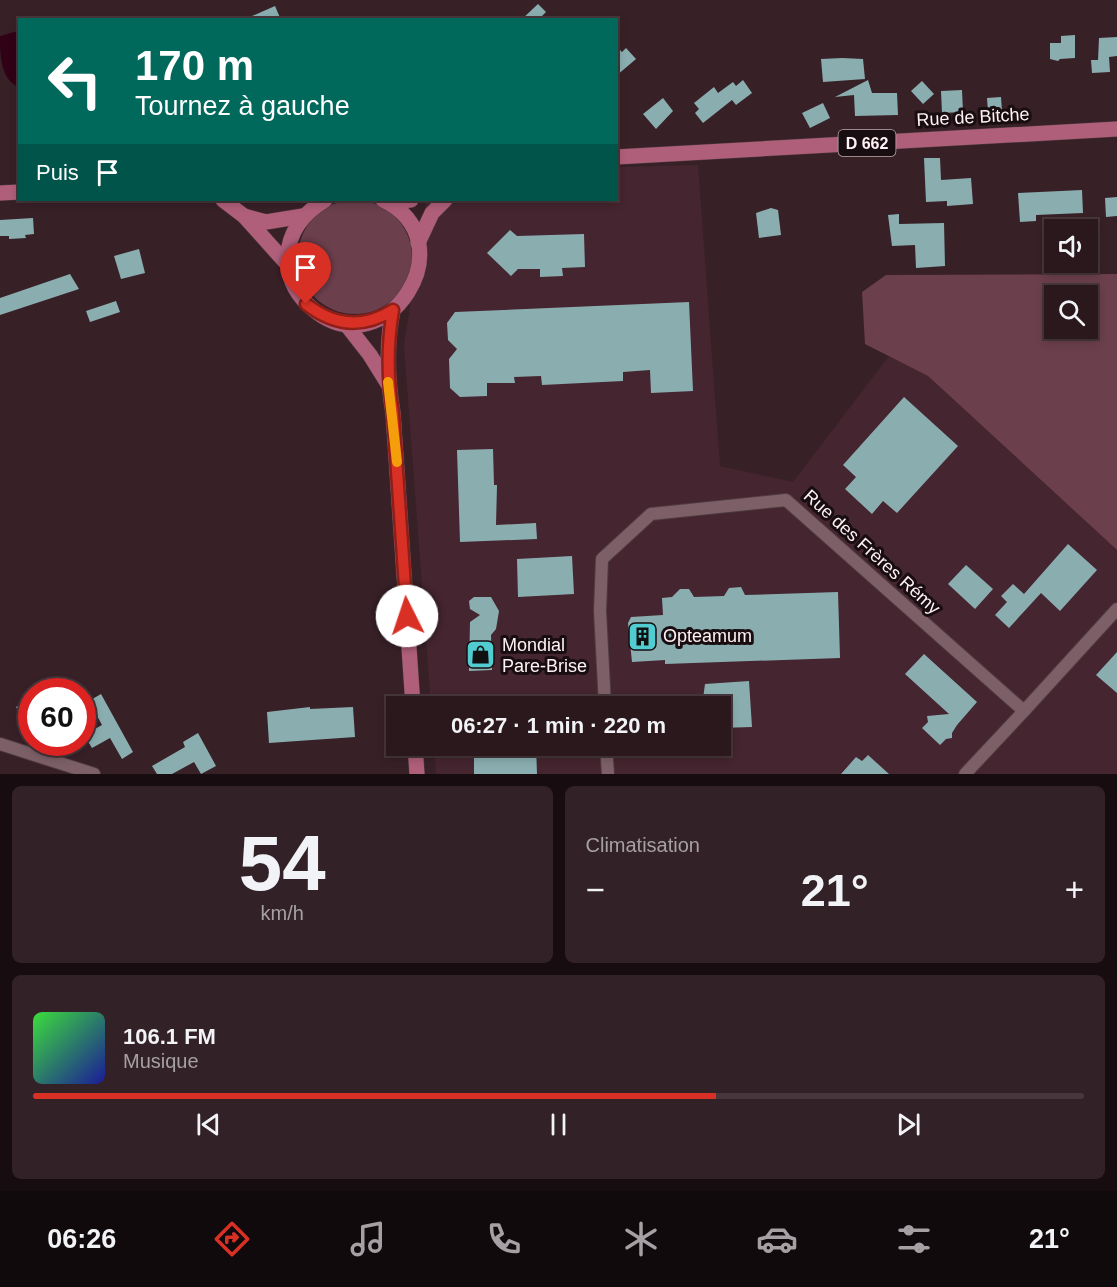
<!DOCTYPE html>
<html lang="fr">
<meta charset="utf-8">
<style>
body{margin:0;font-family:Arial,sans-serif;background:#322126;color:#f1f3f6;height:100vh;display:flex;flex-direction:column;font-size:22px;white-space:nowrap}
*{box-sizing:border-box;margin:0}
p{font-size:20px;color:#a5a0a4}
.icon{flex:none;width:33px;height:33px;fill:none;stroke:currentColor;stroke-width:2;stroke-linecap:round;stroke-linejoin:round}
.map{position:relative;height:774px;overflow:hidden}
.details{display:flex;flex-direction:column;gap:12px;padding:12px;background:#170d10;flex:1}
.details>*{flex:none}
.banner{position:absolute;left:18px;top:18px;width:600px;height:183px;border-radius:0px;box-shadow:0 3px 9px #0003,0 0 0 2px #46373b;background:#00695c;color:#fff;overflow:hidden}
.fabs{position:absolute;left:1044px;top:219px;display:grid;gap:12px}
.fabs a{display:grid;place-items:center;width:54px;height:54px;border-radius:0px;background:#2a181d;box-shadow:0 3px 9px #0003,0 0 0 2px #46373b;font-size:30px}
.speed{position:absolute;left:18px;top:678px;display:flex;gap:12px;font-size:30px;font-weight:700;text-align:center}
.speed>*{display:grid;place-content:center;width:78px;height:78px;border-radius:50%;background:#2a181d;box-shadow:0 3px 9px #0003,0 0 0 2px #46373b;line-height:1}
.speed .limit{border:9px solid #d22;background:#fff;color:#111}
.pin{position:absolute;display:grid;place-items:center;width:51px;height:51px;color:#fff;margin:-62px -26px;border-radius:50% 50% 50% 0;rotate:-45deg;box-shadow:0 0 6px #0007}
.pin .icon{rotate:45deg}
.me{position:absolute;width:66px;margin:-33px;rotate:356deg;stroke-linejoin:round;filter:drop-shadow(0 0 4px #0008)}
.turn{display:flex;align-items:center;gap:21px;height:126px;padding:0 18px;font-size:27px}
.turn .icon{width:78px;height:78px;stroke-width:2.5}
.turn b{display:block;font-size:42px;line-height:51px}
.then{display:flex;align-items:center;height:57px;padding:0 18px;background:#0003;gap:12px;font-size:22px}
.big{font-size:45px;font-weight:800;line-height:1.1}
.details .card{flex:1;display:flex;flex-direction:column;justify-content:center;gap:9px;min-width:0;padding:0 21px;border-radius:9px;background:#322126}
.details .dial{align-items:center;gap:0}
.dial b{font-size:78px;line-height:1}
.song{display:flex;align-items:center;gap:18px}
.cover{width:72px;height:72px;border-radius:9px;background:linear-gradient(135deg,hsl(120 70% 55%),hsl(240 70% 35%))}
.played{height:6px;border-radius:3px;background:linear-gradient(90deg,#d93025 65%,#46373b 65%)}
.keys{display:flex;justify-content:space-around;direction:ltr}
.heat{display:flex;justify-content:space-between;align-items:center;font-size:33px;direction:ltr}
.details .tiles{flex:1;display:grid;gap:12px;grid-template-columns:1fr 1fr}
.card:last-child{grid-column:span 2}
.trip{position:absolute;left:386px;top:696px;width:345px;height:60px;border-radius:0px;background:#2a181d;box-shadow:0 3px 9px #0003,0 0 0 2px #46373b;font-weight:800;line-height:60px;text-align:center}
.dock{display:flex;height:96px;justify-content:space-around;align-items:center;background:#110a0c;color:#a5a0a4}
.dock .icon{width:42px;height:42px}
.dock .active{color:#d93025}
.dock b{font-size:27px;color:#f1f3f6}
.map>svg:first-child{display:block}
.built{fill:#45252f}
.green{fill:#6b3f4c;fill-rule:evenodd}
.water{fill:#310215}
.building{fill:#8aaeb0}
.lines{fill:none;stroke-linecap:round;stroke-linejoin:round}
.minor-casing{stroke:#503c42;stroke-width:14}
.major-casing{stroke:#503c42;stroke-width:16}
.minor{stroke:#7d6067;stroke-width:12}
.major{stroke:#b05f7a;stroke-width:15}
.route-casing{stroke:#8d1f18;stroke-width:15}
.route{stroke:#d93025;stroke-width:10}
.slow{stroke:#f59e0b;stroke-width:10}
.labels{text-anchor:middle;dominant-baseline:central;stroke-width:6;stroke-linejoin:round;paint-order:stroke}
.shield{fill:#180d10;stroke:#baadb0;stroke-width:1.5}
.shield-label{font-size:16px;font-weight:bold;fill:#fff1f4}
.street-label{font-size:18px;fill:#fff1f4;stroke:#180d10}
.poi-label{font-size:18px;fill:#fff1f4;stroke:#180d10;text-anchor:start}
</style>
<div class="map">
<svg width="1117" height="774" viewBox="0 0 1117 774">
<rect width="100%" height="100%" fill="#382027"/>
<polygon class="built" points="698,165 720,466 793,482 889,356 928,376 1117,550 1117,774 436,774 434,746 720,746 720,706 431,706 404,346 426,200 616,200 617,167"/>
<g class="green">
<circle cx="355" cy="257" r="57"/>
<path d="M1117 274V550L928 376 865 344 862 292 886 275ZM1054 296H1088V328H1054Z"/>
</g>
<path class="water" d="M14 32H19L17 52 19 87C0 80 0 53 0 36Z"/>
<g class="building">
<polygon points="538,4 546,12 538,20 521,20"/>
<polygon points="275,6 281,20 243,20"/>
<polygon points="1075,35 1075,58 1060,59 1058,61 1050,59 1050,43 1061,43 1061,36"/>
<polygon points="1117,37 1117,56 1109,57 1110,72 1092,73 1091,60 1098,60 1099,38"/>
<polygon points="616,46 622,52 626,48 636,59 616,76"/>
<polygon points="842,58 863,59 865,79 823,82 821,59"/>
<polygon points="743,80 752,93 736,105 732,100 703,123 695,113 699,109 694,103 714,87 718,93 733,82 736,86"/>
<polygon points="868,80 872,93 897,93 898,115 855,116 854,95 835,97"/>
<polygon points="922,81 934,94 923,104 911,91"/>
<polygon points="962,90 963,112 942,113 941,91"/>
<polygon points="1001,97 1002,111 988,112 987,98"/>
<polygon points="663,98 673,111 656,129 643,114"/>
<polygon points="823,103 830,118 810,128 802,113"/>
<polygon points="924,158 940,158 941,180 971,178 973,204 947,206 947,201 926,202"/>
<polygon points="1082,190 1083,213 1036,215 1036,221 1020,222 1018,193"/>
<polygon points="1117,197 1117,216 1106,217 1105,198"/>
<polygon points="771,208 778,210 781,235 759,238 756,213"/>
<polygon points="899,214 899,224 944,223 945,266 916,268 915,245 892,246 888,215"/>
<polygon points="33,218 34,234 25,235 26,238 9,239 9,236 0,236 0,220"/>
<polygon points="510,230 517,236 584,234 585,267 562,268 563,276 540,277 540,269 518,269 511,276 487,253"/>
<polygon points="139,249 145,273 121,279 114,256"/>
<polygon points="70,274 79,289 0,315 0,298"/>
<polygon points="116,301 120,312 90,322 86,311"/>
<polygon points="689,302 693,391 651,393 650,370 623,372 623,381 542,385 541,376 514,377 515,383 487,383 487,396 460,397 450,388 449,359 457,349 448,340 447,323 455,312"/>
<polygon points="904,397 958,446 897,513 883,501 872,514 845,489 856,477 843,465"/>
<polygon points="493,449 494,485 497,485 496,525 536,523 537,539 460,542 457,450"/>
<polygon points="1068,544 1097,570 1060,611 1041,593 1009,628 995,615 1007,602 1001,596 1013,584 1024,594"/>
<polygon points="572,556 574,594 518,597 517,559"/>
<polygon points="966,565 993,589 975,609 948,584"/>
<polygon points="741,587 745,595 838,592 840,658 665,664 665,660 632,662 628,623 631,617 663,615 662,598 672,597 680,589 689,589 694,597 724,596 729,588"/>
<polygon points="474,597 491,597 499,611 496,629 491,635 492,670 469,671 470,622 480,615 470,609 469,601"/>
<polygon points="1117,652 1117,693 1096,675"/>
<polygon points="924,654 977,702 957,725 952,733 952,738 946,739 940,745 922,728 928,722 927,716 949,714 905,674"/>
<polygon points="749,681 752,727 720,728 720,706 702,706 705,684"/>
<polygon points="101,694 133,752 122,759 110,738 92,748 84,735 102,725 89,701"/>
<polygon points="32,698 32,733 16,707"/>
<polygon points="310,707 310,709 353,707 355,737 269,743 267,712"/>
<polygon points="198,733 216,766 201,774 194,762 172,774 157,774 152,766 185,747 183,742"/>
<polygon points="484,746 536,746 537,774 474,774 474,757"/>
<polygon points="868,755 889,774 841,774 856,757 862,761"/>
</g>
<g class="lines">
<defs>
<g id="minor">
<polyline points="605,706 600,611 602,559 651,514 786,500 1024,711 965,774"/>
<polyline points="1024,711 1117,609"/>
<polyline points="0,744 94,774"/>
<polyline points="606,746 608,774"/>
</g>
<g id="major">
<polyline points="616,157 1117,129"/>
<polyline points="0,193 20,192"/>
<polyline points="223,200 244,216 288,265"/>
<path d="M325 200C302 214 286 235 288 263 289 282 299 298 314 310 386 369 469 241 383 200"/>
<polyline points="388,202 411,200"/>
<polyline points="244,216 266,222 303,216"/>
<polyline points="418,243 432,213 445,200"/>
<path d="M393 310C386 345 387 378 393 413L413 706"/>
<polyline points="345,323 370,355 388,384"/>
<polyline points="415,746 417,774"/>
</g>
</defs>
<use href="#minor" class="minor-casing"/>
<use href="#major" class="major-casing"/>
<use href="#minor" class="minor"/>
<use href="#major" class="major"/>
</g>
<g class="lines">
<defs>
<path id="route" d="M306 304C334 326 363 329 393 310 387 345 387 378 393 413L407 616"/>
</defs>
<use href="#route" class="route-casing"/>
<use href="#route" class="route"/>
<polyline class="slow" points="388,382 397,462"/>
</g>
<defs>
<symbol id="building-square" viewBox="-11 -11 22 22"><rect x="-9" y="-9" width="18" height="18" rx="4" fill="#51ccd1" stroke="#180d10"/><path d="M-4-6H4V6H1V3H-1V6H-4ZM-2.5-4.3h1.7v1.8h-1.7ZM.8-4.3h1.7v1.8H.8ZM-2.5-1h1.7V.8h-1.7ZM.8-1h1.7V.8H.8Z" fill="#111"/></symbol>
<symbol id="shop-square" viewBox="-11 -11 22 22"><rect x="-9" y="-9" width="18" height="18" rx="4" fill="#51ccd1" stroke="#180d10"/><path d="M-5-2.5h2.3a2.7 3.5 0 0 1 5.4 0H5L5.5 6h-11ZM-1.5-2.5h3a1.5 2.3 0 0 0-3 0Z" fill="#111"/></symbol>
</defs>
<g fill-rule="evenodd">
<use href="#building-square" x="626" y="620" width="33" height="33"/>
<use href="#shop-square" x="464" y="638" width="33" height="33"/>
</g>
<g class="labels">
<rect class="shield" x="838.5" y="130" width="57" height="26" rx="4.5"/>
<g class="shield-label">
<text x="867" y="143">D 662</text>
</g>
<g class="street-label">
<text transform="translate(973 117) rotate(-3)">Rue de Bitche</text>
<text transform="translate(872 552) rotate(42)">Rue des Frères Rémy</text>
</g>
<g class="poi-label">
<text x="663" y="636">Opteamum</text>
<text x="502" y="645">Mondial<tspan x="502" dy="21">Pare-Brise</tspan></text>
</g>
</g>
</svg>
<div class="fabs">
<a><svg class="icon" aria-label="sound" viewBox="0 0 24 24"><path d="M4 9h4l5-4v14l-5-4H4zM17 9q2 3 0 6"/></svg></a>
<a><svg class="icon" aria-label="search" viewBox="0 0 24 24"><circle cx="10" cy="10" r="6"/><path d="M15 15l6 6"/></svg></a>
</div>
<div class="speed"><div class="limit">60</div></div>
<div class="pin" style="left:306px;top:304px;background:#d93025"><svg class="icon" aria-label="arrive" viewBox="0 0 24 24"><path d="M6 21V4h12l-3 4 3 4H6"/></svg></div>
<svg class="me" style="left:407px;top:616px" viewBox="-20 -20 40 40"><circle r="19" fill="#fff"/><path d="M0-13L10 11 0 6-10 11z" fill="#d93025"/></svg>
<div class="trip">06:27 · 1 min · 220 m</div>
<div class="banner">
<div class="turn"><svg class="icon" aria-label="left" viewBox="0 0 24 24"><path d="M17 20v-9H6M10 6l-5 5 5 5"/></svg><div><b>170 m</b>Tournez à gauche</div></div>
<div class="then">Puis<svg class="icon" aria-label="arrive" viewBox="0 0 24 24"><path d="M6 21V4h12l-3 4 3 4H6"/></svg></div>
</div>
</div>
<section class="details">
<div class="tiles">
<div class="card dial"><b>54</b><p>km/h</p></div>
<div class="card"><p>Climatisation</p>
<div class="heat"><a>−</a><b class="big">21°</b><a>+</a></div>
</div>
<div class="card">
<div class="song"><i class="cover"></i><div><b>106.1 FM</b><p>Musique</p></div></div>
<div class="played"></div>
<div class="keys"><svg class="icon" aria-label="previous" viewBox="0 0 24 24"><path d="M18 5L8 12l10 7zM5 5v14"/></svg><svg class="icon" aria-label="pause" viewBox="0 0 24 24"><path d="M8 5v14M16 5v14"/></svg><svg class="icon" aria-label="next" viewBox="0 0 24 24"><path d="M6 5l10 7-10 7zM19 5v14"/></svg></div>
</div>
</div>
</section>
<nav class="dock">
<b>06:26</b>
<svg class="icon active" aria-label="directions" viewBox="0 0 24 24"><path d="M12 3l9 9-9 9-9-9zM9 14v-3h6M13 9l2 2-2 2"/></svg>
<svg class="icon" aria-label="music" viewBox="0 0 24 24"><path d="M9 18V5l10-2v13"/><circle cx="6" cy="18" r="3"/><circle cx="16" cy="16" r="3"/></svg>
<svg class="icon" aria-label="phone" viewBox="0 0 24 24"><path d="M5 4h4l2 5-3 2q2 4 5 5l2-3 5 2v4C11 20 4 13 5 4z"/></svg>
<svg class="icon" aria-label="climate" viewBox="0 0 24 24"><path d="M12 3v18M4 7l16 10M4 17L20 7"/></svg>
<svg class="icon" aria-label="car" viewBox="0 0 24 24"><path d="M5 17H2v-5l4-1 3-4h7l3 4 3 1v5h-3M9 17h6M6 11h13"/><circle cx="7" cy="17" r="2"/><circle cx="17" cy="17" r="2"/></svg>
<svg class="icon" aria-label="filters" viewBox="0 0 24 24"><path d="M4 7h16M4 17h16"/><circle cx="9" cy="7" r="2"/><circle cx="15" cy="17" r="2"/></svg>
<b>21°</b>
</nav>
